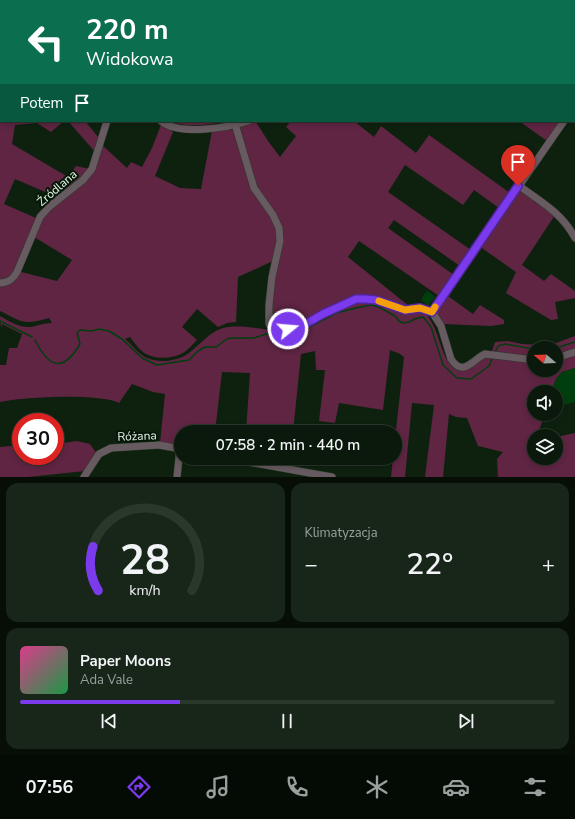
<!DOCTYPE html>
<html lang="pl">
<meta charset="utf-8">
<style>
body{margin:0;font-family:"Nunito Sans",sans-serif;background:#182619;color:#f1f3f6;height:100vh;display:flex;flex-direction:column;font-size:15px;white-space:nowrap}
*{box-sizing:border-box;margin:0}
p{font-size:13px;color:#99a09d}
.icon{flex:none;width:22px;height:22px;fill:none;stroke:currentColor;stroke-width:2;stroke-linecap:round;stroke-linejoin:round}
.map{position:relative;height:477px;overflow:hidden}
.side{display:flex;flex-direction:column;gap:6px;padding:6px;background:#060e06;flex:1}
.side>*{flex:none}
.guide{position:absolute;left:0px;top:0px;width:575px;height:122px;box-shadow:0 2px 6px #0003,0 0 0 1px #2a382c;background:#0b6e4f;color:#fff;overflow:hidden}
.needle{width:26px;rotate:289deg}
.tools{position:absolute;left:527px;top:341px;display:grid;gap:8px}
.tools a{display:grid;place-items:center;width:36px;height:36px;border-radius:50%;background:#0a190b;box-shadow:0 2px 6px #0003,0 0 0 1px #2a382c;font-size:20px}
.speed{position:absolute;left:12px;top:413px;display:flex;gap:8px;font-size:20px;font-weight:700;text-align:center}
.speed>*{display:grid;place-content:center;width:52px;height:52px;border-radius:50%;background:#0a190b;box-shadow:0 2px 6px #0003,0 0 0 1px #2a382c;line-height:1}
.speed .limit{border:6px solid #d22;background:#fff;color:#111}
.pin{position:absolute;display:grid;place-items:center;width:34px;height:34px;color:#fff;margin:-41px -17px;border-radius:50% 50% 50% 0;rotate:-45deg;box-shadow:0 0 4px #0007}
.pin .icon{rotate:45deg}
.me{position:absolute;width:44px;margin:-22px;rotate:73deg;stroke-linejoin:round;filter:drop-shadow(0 0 3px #0008)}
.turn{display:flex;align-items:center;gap:14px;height:84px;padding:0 20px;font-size:18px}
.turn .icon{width:52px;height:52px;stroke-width:2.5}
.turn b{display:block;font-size:28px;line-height:34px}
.then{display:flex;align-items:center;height:38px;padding:0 20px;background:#0003;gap:8px;font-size:15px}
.big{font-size:30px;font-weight:600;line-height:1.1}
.side .card{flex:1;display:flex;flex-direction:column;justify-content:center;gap:6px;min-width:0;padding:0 14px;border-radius:12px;background:#182619}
.side .dial{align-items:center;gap:0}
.dial svg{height:104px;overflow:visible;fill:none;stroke:#2a382c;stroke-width:7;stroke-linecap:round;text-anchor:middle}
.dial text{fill:#f1f3f6;stroke:none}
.song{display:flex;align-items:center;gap:12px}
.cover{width:48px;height:48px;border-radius:6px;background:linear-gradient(135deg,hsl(330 70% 55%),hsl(140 70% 35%))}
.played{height:4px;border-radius:2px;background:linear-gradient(90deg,#7c3aed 30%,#2a382c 30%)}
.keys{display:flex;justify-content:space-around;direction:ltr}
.heat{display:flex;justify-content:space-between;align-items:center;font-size:22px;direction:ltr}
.side .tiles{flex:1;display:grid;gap:6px;grid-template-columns:1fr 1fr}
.card:last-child{grid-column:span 2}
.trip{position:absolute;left:174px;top:425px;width:228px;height:40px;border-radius:20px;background:#0a190b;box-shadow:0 2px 6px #0003,0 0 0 1px #2a382c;font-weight:600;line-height:40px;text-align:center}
.menu{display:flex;height:64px;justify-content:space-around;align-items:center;background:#040a04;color:#99a09d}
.menu .icon{width:28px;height:28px}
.menu .current{color:#7c3aed}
.menu b{font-size:18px;color:#f1f3f6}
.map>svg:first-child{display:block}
.green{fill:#5f2543;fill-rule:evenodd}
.water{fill:#003e0e}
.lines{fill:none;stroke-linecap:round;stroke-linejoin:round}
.stream{stroke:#003e0e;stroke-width:1.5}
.minor-casing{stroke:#293b2a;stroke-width:8}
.minor{stroke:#675a60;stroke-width:7}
.route-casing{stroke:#51269a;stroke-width:10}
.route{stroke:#7c3aed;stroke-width:7}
.slow{stroke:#f59e0b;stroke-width:7}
.labels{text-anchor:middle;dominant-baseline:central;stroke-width:4;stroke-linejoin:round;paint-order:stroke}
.street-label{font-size:12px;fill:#ecf8ec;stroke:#051707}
</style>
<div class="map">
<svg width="575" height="477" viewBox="0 0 575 477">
<rect width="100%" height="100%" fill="#0e210f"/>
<g class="green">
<polygon points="456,0 555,0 557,1 455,1"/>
<path d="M0 62 1 121H64L51 132 37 123 15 125 12 144 68 177 76 166 90 169 86 174 57 197 15 179 4 204 36 218 37 221 17 271 57 281 72 260 34 237 43 215 90 175 94 171 102 145 127 168 131 162 142 167 152 148 161 125 173 132 155 176 180 188 201 189 212 131 229 128 234 131 239 145 243 144 238 129 240 125 256 122 268 141 280 157 296 136 286 127 291 121H354L374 137 381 126 416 153 429 135 510 193 499 208 474 190 463 205 405 165 388 192 471 250 460 266 394 220 388 228 454 275 439 296 359 241 348 257 409 306C395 307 385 299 373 297 361 295 347 299 336 304 317 311 296 336 274 325 265 313 281 253 282 237 283 229 279 220 275 213L271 215C282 235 279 239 275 260L238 277 236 322 227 323 218 327 197 309 182 327 197 340C193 344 188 350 183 353 172 359 154 360 143 352 138 348 134 342 130 337L125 339C131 344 136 351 143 356 156 364 177 362 189 353 200 345 209 332 223 328 249 322 276 336 301 329 309 327 315 320 322 316 332 310 344 305 356 303 364 301 375 301 383 304 387 305 390 307 394 309 403 312 415 307 423 312 441 324 439 365 459 370 470 372 473 363 482 358 484 357 488 357 490 357L495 342 508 341 522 344 542 345 556 343 575 336V368L562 372 556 379 551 392H534V414H545L537 436H534V458H556V437L575 433V477H498L497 459 503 452 478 446 467 418 456 417 449 414 443 477H425L434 405 412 403 405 477H391L393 458H395V439L404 357 400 354 390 350 383 410 339 403 335 423 319 421 325 370H316L315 351 301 354 293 432H246L250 373 222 372 215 432H181V447L160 443 165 394 153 392 132 384 119 403C99 393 23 397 0 402V365H6L9 348H17L22 334 2 324 1 328 0 316C9 321 19 328 30 327 38 326 43 323 52 323L49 318C23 325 24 323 0 311ZM534 348H556V370H534Z"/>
<polygon points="68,121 85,121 99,138 96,153"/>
<path d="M169 121H231C209 124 190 129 169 121Z"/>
<polygon points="519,121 561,121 547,141"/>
<polygon points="519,189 555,215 522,265 544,281 551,274 575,291 575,298 555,302 558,319 551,320 506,293 516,272 479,246"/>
<polygon points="445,294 473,314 480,305 504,320 504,324 491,326 443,324 435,312"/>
<polygon points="77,441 90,444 97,454 85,471 28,477 0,477 0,447 21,445 21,456 55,456 55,444"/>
<polygon points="244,458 290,458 289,467"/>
</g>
<g class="water">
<polygon points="428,291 435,297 429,305 427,305 421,300 425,293"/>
<polygon points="575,368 575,402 564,405 556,403 556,392 551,392 556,379 562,372"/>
</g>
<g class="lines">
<g class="stream">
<polyline points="0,321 32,337"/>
<path d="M35 340C49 368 63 373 80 344L77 333 80 330 92 331 99 329 109 331 122 339 142 358 157 365 189 360 198 351 205 347H216L227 339 231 338H254L266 334 287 337 294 335 336 313 356 308 371 305 379 307 395 316 399 321 403 323 409 322 415 319 423 317 431 327 443 365 457 378 471 379 489 366 493 357"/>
<polyline points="556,348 575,342"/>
<polyline points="495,352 498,346 505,344 534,349"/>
</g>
<defs>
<g id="minor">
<polyline points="41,0 42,1"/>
<polyline points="332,1 333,0"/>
<polyline points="574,106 575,105"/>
<path d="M161 121C179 136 227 128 248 121"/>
<path d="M235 124 254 188 273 215 279 228 280 241 272 277 269 305V324L271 327 274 329H288L302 326 323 314 356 299H365L376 300 405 310 420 308 432 312 441 326 451 359C463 378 473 359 485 354L534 360"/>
<path d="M518 185C541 202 562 213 575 238"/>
<path d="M0 283C9 282 12 280 17 272L40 217 49 207 83 180 92 169 107 121"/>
<polyline points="432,312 564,121"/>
<polyline points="556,358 575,352"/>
<polyline points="226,458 332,477"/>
<polyline points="84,477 99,454 111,448 159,445 181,449"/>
<polyline points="177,477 180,448"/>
</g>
</defs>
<use href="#minor" class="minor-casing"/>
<use href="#minor" class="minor"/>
</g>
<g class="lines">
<defs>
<polyline id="route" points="288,329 302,326 323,314 356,299 365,299 376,300 405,310 420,308 432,312 518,186"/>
</defs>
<use href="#route" class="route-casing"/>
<use href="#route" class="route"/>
<polyline class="slow" points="379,301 405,310 420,308 432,312 435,307"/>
</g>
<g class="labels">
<g class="street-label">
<text transform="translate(57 188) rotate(-41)">Źródlana</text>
<text transform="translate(137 436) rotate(-2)">Różana</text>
</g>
</g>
</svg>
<div class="tools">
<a><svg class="needle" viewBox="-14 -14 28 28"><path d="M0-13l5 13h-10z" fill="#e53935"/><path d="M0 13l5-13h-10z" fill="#99a09d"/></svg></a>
<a><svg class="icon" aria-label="sound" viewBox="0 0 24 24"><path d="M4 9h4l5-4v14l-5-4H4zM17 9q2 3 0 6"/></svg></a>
<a><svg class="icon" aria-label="layers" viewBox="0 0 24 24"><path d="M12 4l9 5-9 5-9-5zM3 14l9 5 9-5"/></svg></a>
</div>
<div class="speed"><div class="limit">30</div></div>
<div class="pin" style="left:518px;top:186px;background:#d93025"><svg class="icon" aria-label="arrive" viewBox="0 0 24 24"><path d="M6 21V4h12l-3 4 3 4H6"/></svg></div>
<svg class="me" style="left:288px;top:329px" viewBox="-20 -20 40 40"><circle r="17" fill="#7c3aed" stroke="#fff" stroke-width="3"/><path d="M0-11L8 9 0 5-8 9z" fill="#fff"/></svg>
<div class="trip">07:58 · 2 min · 440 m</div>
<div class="guide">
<div class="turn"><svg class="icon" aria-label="left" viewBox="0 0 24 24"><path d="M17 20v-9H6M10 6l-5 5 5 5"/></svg><div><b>220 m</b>Widokowa</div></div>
<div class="then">Potem<svg class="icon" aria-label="arrive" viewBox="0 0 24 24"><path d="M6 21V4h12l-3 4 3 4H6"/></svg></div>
</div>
</div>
<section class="side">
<div class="tiles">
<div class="card dial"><svg viewBox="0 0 100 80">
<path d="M14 69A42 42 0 1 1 86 69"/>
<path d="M14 69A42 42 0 0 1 10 35" stroke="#7c3aed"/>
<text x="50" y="56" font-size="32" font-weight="700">28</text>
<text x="50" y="72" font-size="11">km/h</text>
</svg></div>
<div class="card"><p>Klimatyzacja</p>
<div class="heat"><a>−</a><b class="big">22°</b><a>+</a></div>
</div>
<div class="card">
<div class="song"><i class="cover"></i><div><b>Paper Moons</b><p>Ada Vale</p></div></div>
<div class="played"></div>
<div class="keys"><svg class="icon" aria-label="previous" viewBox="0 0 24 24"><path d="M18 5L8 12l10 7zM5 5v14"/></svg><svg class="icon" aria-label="pause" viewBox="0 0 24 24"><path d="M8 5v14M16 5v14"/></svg><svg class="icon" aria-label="next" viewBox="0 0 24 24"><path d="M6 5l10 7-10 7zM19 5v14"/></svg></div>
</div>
</div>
</section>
<nav class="menu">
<b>07:56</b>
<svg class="icon current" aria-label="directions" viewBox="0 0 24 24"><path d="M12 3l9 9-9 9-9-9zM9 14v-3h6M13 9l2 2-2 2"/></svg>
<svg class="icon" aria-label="music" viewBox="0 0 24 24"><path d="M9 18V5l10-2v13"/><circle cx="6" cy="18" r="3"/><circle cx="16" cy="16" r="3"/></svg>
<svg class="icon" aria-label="phone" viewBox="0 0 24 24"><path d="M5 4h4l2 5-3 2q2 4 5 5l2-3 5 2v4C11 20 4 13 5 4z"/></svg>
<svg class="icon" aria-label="climate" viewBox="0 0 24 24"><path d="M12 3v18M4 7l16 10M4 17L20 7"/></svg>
<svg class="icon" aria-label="car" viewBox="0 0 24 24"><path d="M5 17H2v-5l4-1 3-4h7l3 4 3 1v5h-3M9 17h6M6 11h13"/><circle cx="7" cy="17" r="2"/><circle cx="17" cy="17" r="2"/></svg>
<svg class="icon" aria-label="filters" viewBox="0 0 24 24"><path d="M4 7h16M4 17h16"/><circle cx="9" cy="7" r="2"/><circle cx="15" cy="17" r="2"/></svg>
</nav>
